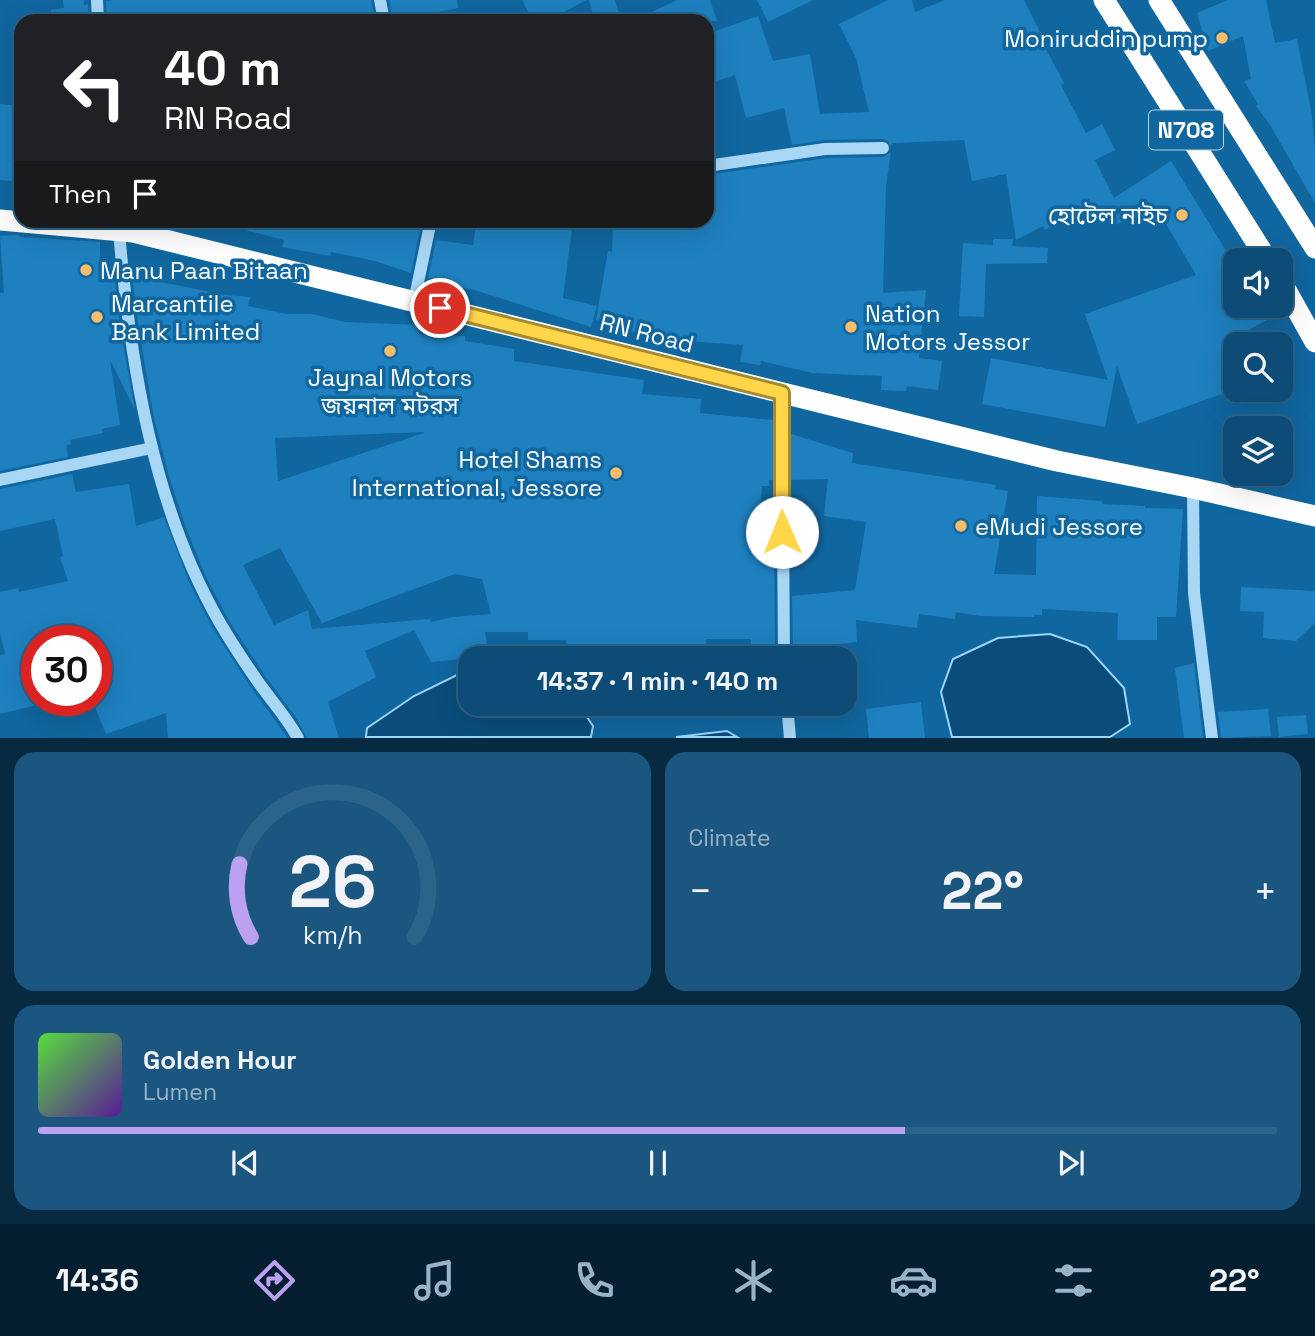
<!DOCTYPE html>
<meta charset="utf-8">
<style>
body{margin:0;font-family:"Space Grotesk","Noto Sans Bengali",sans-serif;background:#1a567f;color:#f1f3f6;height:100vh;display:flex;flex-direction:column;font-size:26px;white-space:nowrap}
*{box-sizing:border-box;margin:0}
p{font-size:23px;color:#9ab4c6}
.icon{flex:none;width:38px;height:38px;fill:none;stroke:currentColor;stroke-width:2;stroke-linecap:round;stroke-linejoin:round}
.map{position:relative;height:738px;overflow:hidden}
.drawer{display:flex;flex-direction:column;gap:14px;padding:14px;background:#072a41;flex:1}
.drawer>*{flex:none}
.hud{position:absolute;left:14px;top:14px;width:700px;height:214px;border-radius:21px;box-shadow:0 7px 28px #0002,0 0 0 2px #2c6389;background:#202124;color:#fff;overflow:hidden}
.fabs{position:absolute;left:1223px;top:248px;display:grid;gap:14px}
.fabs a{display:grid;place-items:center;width:70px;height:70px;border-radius:14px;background:#0c4c77;box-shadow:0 7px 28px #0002,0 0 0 2px #2c6389;font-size:35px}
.speed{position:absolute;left:21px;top:625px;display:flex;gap:14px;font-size:35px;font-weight:700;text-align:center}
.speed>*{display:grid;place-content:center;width:91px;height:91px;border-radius:50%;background:#0c4c77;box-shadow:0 7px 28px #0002,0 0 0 2px #2c6389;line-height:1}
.speed .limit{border:10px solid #d22;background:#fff;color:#111}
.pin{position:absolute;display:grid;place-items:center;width:60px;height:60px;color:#fff;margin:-30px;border:4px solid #fff;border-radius:50%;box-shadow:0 2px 7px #0007}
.me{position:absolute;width:77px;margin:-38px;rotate:359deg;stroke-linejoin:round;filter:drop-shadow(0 0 5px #0008)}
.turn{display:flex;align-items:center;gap:24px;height:147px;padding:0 35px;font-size:32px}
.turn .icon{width:91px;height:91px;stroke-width:2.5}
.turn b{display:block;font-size:49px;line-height:60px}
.then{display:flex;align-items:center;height:66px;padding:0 35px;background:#0003;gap:14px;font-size:26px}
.big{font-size:52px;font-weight:700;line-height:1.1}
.drawer .card{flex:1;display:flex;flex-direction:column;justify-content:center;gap:10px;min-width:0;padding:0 24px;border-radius:21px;background:#1a567f}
.drawer .dial{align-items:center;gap:0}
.dial svg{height:182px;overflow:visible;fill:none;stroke:#2c6389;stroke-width:7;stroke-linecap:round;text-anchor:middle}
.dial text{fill:#f1f3f6;stroke:none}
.song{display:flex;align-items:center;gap:21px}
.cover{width:84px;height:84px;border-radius:10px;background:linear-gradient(135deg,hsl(110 70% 55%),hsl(270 70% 35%))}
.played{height:7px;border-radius:4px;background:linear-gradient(90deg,#bca0f2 70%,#2c6389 70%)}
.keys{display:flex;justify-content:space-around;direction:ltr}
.heat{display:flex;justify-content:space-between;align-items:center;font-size:38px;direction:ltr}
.drawer .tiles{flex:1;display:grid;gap:14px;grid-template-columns:1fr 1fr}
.card:last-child{grid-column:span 2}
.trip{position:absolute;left:458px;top:646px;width:399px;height:70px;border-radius:21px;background:#0c4c77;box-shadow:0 7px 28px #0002,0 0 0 2px #2c6389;font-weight:700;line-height:70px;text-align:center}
.tab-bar{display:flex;height:112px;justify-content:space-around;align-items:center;background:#051e30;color:#9ab4c6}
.tab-bar .icon{width:49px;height:49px}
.tab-bar .selected{color:#bca0f2}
.tab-bar b{font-size:32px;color:#f1f3f6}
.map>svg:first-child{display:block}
.water{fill:#0a4d7b;stroke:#9ad5f8;stroke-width:2}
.building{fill:#1e80bf;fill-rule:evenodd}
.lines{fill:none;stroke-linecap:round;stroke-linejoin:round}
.minor{stroke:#a8d7f5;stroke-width:12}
.highway{stroke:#fff;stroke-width:21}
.route-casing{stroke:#a68a30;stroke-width:18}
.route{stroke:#ffd54a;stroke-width:12}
.poi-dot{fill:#ffbd6c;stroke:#10669f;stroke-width:2.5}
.labels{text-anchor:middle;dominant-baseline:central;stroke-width:7;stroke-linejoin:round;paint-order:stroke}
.shield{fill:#10669f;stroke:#b7d1e2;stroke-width:2}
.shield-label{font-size:23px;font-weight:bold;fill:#fff}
.poi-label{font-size:24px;fill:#fff;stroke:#10669f;text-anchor:start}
.street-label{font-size:24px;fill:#fff;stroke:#10669f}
</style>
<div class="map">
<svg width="1315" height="738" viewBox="0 0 1315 738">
<rect width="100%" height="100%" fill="#10669f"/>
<g class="water">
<polygon points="1050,634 1087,647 1124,688 1130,724 1110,737 952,737 941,692 953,659 998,638"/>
<polygon points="459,674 471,675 471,704 578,704 593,726 591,737 366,737 367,728 414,696"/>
<polygon points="727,731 737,737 676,737"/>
</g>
<g class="building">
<polygon points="63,0 84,0 84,5 88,4 89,21 52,21 51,10 64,8"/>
<polygon points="113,0 371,0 375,21 306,21 305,14 263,21 107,21 106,1"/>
<polygon points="389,0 457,0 458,8 393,21"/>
<polygon points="522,0 587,0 546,21 533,21"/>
<polygon points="589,0 615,0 621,21 595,21"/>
<polygon points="677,0 710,0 717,21 633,21"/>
<polygon points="757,0 813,0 768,22"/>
<polygon points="888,0 912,0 915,12 945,0 1024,0 1048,48 1046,49 1064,83 1061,85 1086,133 1102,124 1115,150 1095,160 1114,198 1171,161 1236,267 1236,306 1259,306 1267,320 1227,342 1236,364 1236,389 1137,424 1117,366 1105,427 982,404 991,358 1108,380 1085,314 1196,275 1155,205 1112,227 1102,207 1081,217 1079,212 1045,230 1043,226 1016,240 1006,174 972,181 964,140 892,143 891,146 888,141 883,139 825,140 792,145 784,108 746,118 735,75 707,84 707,34 758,16 773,61 810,54 820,114 869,112 856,58 839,24"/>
<polygon points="1228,0 1266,0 1275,43 1297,39 1312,115 1315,149 1315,203 1270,125 1256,106 1258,104 1244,81 1251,79 1243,36 1208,51 1197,13"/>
<polygon points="0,104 21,106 21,182 0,180"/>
<polygon points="891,152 886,186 883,293 926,290 919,358 942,361 938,390 907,386 906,391 881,390 882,376 813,373 761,361 760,365 740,362 743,345 687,341 636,333 596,320 608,251 612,252 613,220 707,220 707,175 826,158 883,157"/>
<polygon points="235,220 421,220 421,225 411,273 375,261 331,252 330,256 282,247 284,240 234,227"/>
<polygon points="477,220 573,220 563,298 597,306 591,327 471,289 438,285 438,281 428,278 436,240 473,245"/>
<polygon points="18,235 21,237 100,242 100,269 114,272 121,333 135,410 110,360 120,425 102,429 103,433 70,440 71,444 66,445 68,457 0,471 0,293 4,293 0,236"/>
<polygon points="993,239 1013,239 1012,246 1048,248 1047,263 986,264 984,317 959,316 963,243 993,245"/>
<path d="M132 276 225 295 250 297 248 306 287 314H313L344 322 420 325 419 334 465 336V341L514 349V361L644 380 642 394 701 399 700 413 773 420 774 480H769V486H762L758 530H767L771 550H774L775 650 773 651V658H751V639H706V658H568L566 640H528V632H485L487 646 471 647 472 658 431 662 414 630 365 651 376 677 328 702 339 738H307L295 716 265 676 228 619 205 575 186 528 170 480 154 418 139 330ZM424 432V433L278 481 275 438ZM280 548 322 623 455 574 482 579 491 614 452 617 431 622 430 619 312 629 308 610 274 625 243 565Z"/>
<polygon points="791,434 853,453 852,463 996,485 995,489 1008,491 994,574 1036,575 1037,496 1102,501 1102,504 1145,506 1145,508 1183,509 1176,617 1157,617 1157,640 1117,640 1118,613 1042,609 1042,615 1034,615 1034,617 980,616 956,612 955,619 919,614 917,628 856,620 857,642 793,649 792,596 855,590 866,522 824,516 828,479 791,480"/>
<polygon points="72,474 76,492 129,484 136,526 164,517 189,582 212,627 250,686 288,738 168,738 166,713 106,734 96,710 96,640 37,640 37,705 0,714 0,655 5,654 0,633 0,592 18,588 19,592 68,581 60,557 63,556 55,519 0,531 0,489"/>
<polygon points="1241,587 1315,591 1315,623 1296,641 1263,638 1264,612 1240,611"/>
<polygon points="1194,663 1203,738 1184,738 1181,715 1175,668"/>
<polygon points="921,702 925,738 869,738 866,709"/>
<polygon points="1268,709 1271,736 1221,738 1218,712"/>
<polygon points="1306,715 1308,734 1279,737 1277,717"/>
</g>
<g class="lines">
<g class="minor">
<polyline points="97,0 98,21"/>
<polyline points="380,0 384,21"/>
<polyline points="707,166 825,149 883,148"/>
<path d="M119 231C130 363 153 507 220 623 230 640 241 657 252 673 266 695 285 714 298 738"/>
<polyline points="414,302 431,220"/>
<polyline points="782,393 784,658"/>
<polyline points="0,480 152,448"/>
<polyline points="1193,488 1194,593 1212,738"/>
<polyline points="787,704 790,738"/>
</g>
<g class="highway">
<polyline points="1104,0 1268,261"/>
<polyline points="1159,0 1315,248"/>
<polyline points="0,220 133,232 1057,461 1193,488 1315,516"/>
<polyline points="1281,281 1315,342"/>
</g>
</g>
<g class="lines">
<defs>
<polyline id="route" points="440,308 782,393 782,532"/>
</defs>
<use href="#route" class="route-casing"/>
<use href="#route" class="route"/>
</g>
<g class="poi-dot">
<circle cx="1222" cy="38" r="7"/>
<circle cx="1182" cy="215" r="7"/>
<circle cx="86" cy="270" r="7"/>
<circle cx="97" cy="317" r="7"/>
<circle cx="851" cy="327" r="7"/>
<circle cx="390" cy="351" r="7"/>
<circle cx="616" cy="473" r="7"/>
<circle cx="961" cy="526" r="7"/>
</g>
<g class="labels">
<rect class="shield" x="1149" y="110.5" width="74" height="39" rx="5"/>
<g class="shield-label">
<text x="1186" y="130">N708</text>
</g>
<g class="poi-label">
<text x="1208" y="38" text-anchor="end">Moniruddin pump</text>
<text x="1168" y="215" text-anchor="end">হোটেল নাইচ</text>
<text x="100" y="270">Manu Paan Bitaan</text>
<text x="111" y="303">Marcantile<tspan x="111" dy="28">Bank Limited</tspan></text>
<text x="865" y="313">Nation<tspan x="865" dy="28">Motors Jessor</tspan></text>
<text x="390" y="377" text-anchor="middle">Jaynal Motors<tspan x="390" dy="28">জয়নাল মটরস</tspan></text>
<text x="602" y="459" text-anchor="end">Hotel Shams<tspan x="602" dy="28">International, Jessore</tspan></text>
<text x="975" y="526">eMudi Jessore</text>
</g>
<g class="street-label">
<text transform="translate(647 333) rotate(14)">RN Road</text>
</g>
</g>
</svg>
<div class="fabs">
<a><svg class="icon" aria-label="sound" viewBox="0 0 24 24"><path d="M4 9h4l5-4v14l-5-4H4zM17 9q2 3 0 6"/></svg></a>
<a><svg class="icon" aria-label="search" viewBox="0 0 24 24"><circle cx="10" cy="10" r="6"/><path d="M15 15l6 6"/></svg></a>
<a><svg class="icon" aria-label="layers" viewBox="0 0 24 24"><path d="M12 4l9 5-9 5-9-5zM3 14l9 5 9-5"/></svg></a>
</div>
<div class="speed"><div class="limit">30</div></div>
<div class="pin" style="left:440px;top:308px;background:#d93025"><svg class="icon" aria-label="arrive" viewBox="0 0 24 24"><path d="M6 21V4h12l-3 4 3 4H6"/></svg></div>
<svg class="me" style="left:782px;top:532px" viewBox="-20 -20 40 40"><circle r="19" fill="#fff"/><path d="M0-13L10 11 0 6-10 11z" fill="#ffd54a"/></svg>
<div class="trip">14:37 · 1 min · 140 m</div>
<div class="hud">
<div class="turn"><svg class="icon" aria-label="left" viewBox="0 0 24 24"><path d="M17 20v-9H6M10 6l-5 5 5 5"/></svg><div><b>40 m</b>RN Road</div></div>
<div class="then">Then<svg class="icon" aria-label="arrive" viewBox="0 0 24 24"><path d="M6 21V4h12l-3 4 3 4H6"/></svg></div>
</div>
</div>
<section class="drawer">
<div class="tiles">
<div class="card dial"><svg viewBox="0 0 100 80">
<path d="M14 69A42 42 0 1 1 86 69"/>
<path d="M14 69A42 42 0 0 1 9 37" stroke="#bca0f2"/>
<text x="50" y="56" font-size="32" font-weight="700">26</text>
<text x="50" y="72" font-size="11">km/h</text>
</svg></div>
<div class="card"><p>Climate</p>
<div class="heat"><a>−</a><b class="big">22°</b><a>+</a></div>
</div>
<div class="card">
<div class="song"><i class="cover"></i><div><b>Golden Hour</b><p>Lumen</p></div></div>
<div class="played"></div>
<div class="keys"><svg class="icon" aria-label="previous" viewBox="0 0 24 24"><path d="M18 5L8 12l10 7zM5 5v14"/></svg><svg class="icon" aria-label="pause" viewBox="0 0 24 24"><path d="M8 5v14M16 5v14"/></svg><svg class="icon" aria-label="next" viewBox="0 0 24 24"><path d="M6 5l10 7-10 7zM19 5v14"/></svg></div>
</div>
</div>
</section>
<nav class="tab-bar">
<b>14:36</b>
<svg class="icon selected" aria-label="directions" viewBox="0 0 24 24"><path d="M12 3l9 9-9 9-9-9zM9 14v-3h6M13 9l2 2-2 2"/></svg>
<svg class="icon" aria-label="music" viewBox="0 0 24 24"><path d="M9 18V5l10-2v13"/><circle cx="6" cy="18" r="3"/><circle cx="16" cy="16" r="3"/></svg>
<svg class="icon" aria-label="phone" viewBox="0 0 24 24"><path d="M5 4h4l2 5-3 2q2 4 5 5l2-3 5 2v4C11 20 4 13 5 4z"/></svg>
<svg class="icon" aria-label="climate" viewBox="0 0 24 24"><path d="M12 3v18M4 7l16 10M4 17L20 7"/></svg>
<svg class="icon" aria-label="car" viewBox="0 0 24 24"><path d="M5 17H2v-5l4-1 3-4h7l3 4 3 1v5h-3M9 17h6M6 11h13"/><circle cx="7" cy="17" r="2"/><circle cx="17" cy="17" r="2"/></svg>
<svg class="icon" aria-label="filters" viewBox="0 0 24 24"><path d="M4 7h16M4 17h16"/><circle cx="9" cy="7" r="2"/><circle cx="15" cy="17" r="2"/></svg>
<b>22°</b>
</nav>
